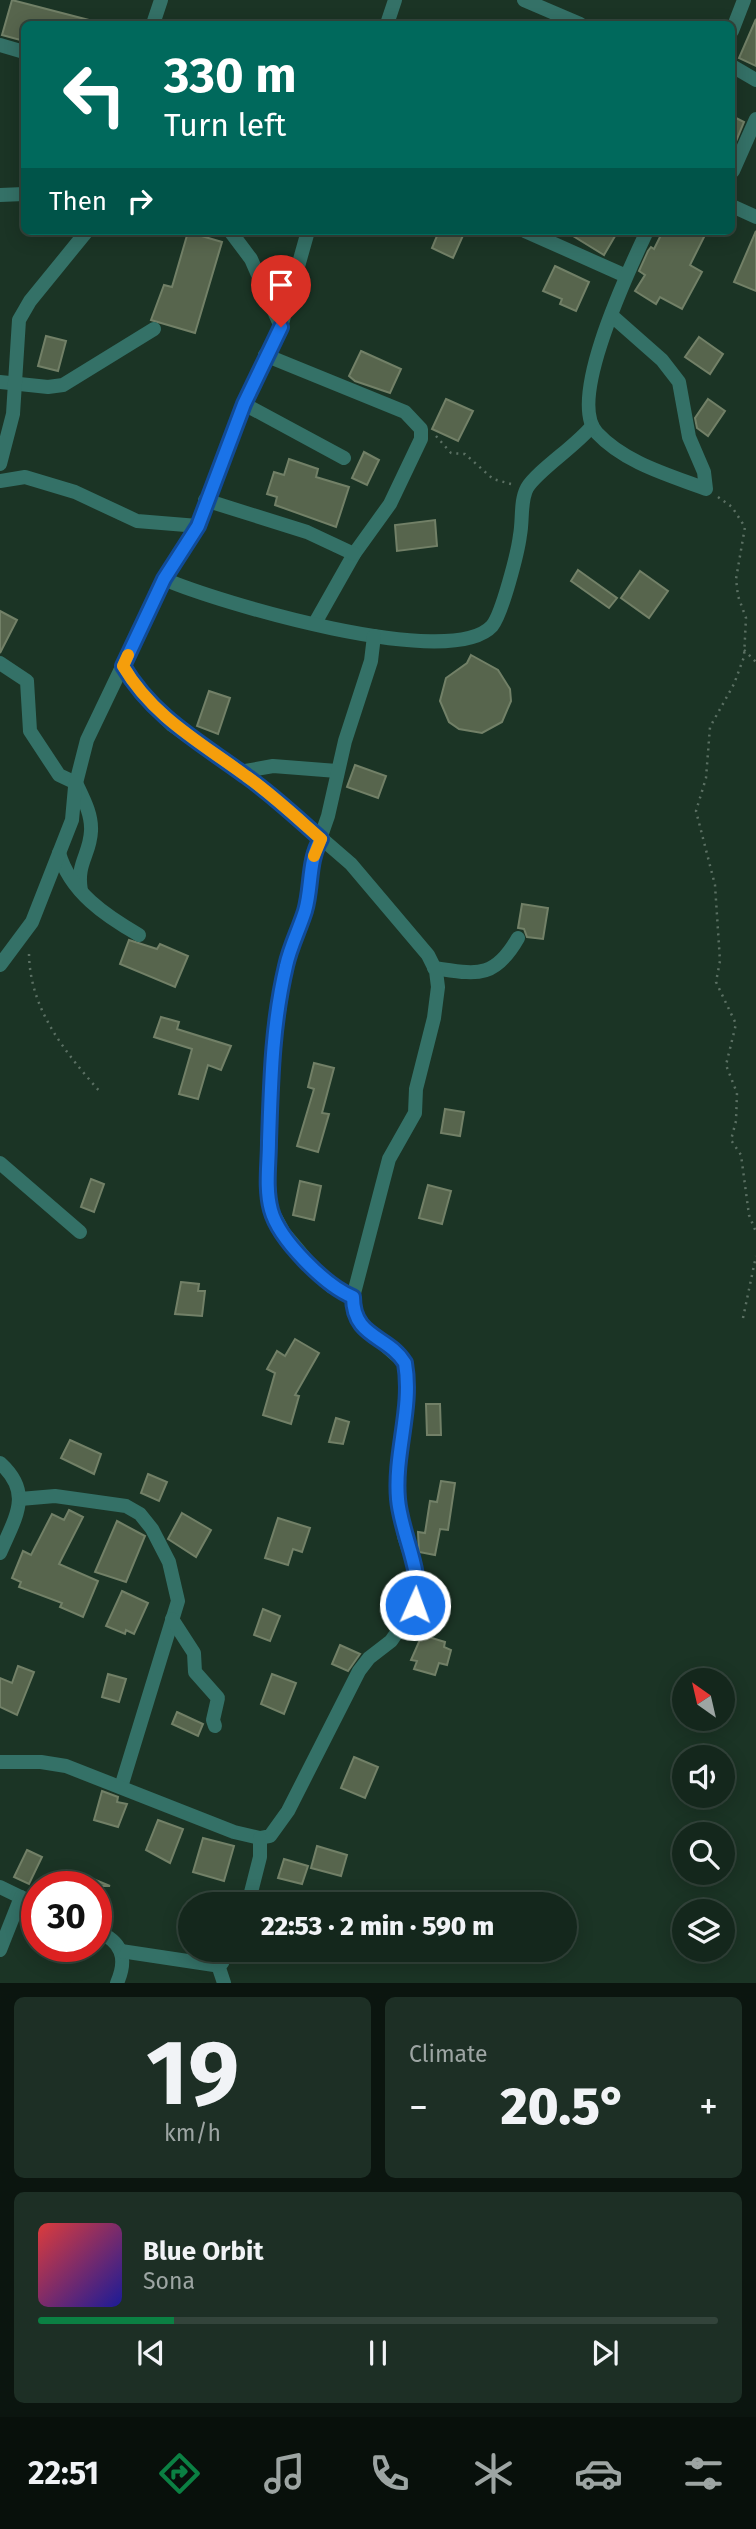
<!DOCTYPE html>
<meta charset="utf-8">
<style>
body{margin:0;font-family:"Fira Sans",sans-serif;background:#1d2f25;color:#f1f3f6;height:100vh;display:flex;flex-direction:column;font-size:26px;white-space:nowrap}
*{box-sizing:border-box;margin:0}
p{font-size:23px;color:#9da5a3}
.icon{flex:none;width:38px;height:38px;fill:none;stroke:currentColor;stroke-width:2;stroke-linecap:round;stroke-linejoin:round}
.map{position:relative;height:1983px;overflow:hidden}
.panel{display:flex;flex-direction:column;gap:14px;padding:14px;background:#0b150f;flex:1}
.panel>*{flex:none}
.guide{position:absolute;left:21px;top:21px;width:714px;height:214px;border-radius:10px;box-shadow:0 4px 18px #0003,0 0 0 2px #33443b;background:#00695c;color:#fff;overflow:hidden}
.needle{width:46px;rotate:326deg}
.controls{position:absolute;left:672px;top:1668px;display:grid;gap:14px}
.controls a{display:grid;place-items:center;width:63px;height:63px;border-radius:50%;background:#14271c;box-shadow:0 4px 18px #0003,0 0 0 2px #33443b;font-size:35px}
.speed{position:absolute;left:21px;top:1871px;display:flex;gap:14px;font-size:35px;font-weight:700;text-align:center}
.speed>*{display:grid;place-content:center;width:91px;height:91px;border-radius:50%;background:#14271c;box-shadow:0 4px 18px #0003,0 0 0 2px #33443b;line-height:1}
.speed .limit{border:10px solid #d22;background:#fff;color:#111}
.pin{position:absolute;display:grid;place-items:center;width:60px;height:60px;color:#fff;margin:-72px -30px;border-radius:50% 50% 50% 0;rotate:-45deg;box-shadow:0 0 7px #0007}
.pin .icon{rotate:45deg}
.me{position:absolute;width:77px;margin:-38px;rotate:2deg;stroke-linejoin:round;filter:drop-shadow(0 0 5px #0008)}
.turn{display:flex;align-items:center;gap:24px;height:147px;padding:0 28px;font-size:32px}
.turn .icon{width:91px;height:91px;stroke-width:2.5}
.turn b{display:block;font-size:49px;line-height:60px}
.then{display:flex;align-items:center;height:66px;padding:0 28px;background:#0003;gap:14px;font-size:26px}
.big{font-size:52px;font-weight:800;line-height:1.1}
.panel .widget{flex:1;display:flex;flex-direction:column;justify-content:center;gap:10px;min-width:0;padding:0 24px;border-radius:10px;background:#1d2f25}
.panel .dial{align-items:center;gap:0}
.dial b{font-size:91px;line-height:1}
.song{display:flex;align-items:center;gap:21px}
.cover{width:84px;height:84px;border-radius:10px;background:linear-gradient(135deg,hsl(0 70% 55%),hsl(240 70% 35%))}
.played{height:7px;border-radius:4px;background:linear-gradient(90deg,#0b8043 20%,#33443b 20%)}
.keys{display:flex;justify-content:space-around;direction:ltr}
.heat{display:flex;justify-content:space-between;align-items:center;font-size:38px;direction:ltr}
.panel .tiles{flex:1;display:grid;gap:14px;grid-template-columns:1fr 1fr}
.widget:last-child{grid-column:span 2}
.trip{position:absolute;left:178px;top:1892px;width:399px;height:70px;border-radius:35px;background:#14271c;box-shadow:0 4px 18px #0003,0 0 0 2px #33443b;font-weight:800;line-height:70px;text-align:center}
.dock{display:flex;height:112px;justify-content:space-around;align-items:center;background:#08100b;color:#9da5a3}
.dock .icon{width:49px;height:49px}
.dock .on{color:#0b8043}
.dock b{font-size:32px;color:#f1f3f6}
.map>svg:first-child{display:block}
.building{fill:#57654d;stroke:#728067;stroke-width:2}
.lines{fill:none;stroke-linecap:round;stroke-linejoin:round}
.path{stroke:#5b7063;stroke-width:2.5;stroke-dasharray:2 5;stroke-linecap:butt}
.street{stroke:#347167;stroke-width:14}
.route-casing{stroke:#114b97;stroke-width:18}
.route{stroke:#1a73e8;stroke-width:12}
.slow{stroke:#f59e0b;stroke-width:12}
</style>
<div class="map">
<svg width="756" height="1983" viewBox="0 0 756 1983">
<rect width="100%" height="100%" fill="#1b3425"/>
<g class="building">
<polygon points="12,0 89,20 88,24 24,24 24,41 2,35"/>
<polygon points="756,19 756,66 739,58"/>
<polygon points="732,116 744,122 732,151"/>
<polygon points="439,231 465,231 453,258 432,248"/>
<polygon points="565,231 618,231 604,255"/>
<polygon points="663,231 707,231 690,265 702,272 682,309 660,297 656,304 635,291 645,275 639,271 648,251 651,247 654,249"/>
<polygon points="756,231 756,291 734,282"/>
<polygon points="188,232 222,242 195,333 151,320 164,285 172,287"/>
<polygon points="555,266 589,282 576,311 560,304 562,299 543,291"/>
<polygon points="46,336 66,341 58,371 38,366"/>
<polygon points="699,337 723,354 710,374 685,357"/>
<polygon points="361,351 401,369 390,393 355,381 349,376"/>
<polygon points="446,399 473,411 458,441 432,429"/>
<polygon points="708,399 725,411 708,436 697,428 695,418"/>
<polygon points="364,452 379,460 367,485 352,478"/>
<polygon points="289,459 318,469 316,477 349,487 336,527 275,505 277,497 267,494 274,472 284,475"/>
<polygon points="435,520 437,546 397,551 395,525"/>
<polygon points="578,570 617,598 609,608 571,581"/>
<polygon points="640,571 668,591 649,618 621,598"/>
<polygon points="0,611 17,620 0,653"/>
<polygon points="471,655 498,670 510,689 511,701 502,722 482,733 459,729 449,722 440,701 446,678 467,663"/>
<polygon points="209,691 230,698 218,734 197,726"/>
<polygon points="355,765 386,776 378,798 347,787"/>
<polygon points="522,904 548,908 543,939 527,937 524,929 518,928"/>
<polygon points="129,940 157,949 160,944 188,956 175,987 120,964"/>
<polygon points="161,1017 179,1022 177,1029 231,1046 221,1070 208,1065 198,1099 179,1094 192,1049 154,1037"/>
<polygon points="314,1063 334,1068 322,1113 329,1114 318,1152 297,1146 314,1089 308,1087"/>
<polygon points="445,1109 464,1112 460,1136 441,1133"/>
<polygon points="91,1179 104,1184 94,1212 81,1207"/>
<polygon points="300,1181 321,1186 314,1220 293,1215"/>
<polygon points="428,1185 451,1191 442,1224 419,1218"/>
<polygon points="181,1282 199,1284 198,1291 205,1291 202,1316 175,1314"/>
<polygon points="295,1339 319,1353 295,1395 299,1396 291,1424 263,1415 275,1373 267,1369 277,1351 285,1356"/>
<polygon points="426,1404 440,1404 441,1435 427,1435"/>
<polygon points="336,1418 349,1422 343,1444 329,1442"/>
<polygon points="70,1440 101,1454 94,1474 61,1458"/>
<polygon points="148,1474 167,1482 159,1501 141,1493"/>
<polygon points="441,1481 455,1483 448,1530 440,1529 435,1555 419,1552 418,1532 425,1533 430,1501 437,1502"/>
<polygon points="69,1510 83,1517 59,1564 98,1581 83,1617 60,1607 62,1603 19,1587 21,1582 12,1578 23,1551 31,1555 52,1514 64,1520"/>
<polygon points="182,1513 211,1530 196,1557 168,1539"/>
<polygon points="278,1518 310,1528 302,1552 293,1549 288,1565 265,1558"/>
<polygon points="117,1521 145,1536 126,1582 95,1572"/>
<polygon points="122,1591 148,1603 134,1634 126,1630 125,1634 106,1626"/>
<polygon points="263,1609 280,1616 270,1641 254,1635"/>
<polygon points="422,1635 445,1642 444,1647 451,1650 447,1665 439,1663 435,1675 414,1669 417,1661 411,1660"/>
<polygon points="340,1645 360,1654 348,1671 332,1664"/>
<polygon points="18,1666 34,1672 17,1715 0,1707 0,1678 12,1683"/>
<polygon points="108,1674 126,1679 119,1702 102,1697"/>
<polygon points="272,1674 296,1683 284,1714 261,1704"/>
<polygon points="177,1712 203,1724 198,1736 172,1724"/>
<polygon points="354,1757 378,1767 365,1798 341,1788"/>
<polygon points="102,1791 118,1797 117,1802 127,1804 118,1827 94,1820"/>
<polygon points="158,1820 183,1829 170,1863 146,1850"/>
<polygon points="203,1838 234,1846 224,1881 193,1872"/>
<polygon points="317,1846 347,1855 341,1876 311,1868"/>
<polygon points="27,1850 42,1857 29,1884 14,1877"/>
<polygon points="284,1859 308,1866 302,1884 278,1878"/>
<polygon points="76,1872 110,1886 70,1886"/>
</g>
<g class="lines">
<g class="path">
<polyline points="436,436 451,453 465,454 493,479 511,484"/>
<polyline points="718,497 732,507 745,527 736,579 738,596 746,618 744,657 734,684 710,727 706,778 696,811 715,885 720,961 716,982 736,1024 726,1065 737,1093 736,1121 731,1140 741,1155 749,1215 756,1232"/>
<polyline points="744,650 756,662"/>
<path d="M29 954C30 1010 65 1052 101 1093"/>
<polyline points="743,1318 756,1256"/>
</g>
<g class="street">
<polyline points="524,0 580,24"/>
<polyline points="153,24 161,0"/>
<polyline points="387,24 395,0"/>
<polyline points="732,31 744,0"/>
<polyline points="0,45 24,52"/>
<polyline points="732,66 756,80"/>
<polyline points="733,171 756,119"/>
<polyline points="0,195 24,194"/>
<polyline points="732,206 756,217"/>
<polyline points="230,231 251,259 281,327"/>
<polyline points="525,231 626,276"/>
<path d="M611 315 662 360 679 382 689 437 704 472 706 489C669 475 625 463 597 433 566 400 630 268 647 231"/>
<polyline points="265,355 405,412 421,429 421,439 390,504 354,554 315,623"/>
<polyline points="0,382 48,387 63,385 154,329"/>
<polyline points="244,404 344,458"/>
<polyline points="0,464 13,414 19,320 30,301 87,231"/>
<polyline points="0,481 25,477 75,492 137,521 198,526"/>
<polyline points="205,500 307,532 354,554"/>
<path d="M164 579C217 602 450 672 492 626 502 614 518 552 520 535 523 520 520 501 527 488 537 471 576 446 592 426"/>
<path d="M0 663 27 681 30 731 59 775 76 783C83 798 92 814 91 831 90 855 76 863 81 891"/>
<polyline points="240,772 273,766 337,771"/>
<path d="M59 853C70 892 106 916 139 935"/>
<polyline points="0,965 32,922 72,820 75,787 87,740 164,579 198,526 244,404 281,327 308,231"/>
<path d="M434 968C476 974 494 980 518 938"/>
<polyline points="0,1163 80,1232"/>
<polyline points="353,1297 332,1287 321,1277 284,1233 271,1209 268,1176 271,1065 286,964 306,908 313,859 328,816 345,741 371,661 374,636"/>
<path d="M0 1463C33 1493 16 1516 0 1553"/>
<polyline points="20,1499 55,1496 126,1506 140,1514 152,1529 169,1562 178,1601 121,1787"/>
<polyline points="172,1619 194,1653 195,1672 218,1698 213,1720 215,1726"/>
<polyline points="0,1762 41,1762 66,1766 234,1832 260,1838 270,1836 288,1811 359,1671 369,1658 391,1641 416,1605 419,1582 404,1536 398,1496 398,1466 406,1404 405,1363 358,1322 353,1297 389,1159 415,1113 416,1089 434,1018 438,987 436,971 428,955 351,864 269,793 172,725 143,696 123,665"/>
<polyline points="0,1887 37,1905"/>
<polyline points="248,1904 260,1857 260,1838"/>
<path d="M96 1931C122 1941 128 1958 117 1983"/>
<polyline points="0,1950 21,1897"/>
<polyline points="121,1951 214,1965 222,1963 227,1950"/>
<polyline points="218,1965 224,1983"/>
</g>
</g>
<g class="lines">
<defs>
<path id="route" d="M281 327 244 404 198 526 164 579 123 666C153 717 200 742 246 776 273 795 296 817 321 839 308 860 312 888 305 911 299 930 290 947 286 966 272 1025 271 1082 269 1141 269 1164 265 1188 271 1210 279 1240 326 1286 353 1297 353 1338 388 1335 405 1363 413 1408 394 1453 398 1499 401 1535 424 1572 415 1605"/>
</defs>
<use href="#route" class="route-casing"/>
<use href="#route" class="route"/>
<path class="slow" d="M128 655 123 666C153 717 200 742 246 776 273 795 296 817 321 839L314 856"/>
</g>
</svg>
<div class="controls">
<a><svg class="needle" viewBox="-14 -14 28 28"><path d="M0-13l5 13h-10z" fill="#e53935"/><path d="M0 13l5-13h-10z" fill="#9da5a3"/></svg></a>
<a><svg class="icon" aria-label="sound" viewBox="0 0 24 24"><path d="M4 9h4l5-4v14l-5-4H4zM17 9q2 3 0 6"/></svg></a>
<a><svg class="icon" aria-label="search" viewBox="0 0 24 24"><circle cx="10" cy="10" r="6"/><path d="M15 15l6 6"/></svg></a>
<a><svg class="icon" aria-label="layers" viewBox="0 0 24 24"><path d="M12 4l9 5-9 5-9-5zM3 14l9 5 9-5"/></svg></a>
</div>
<div class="speed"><div class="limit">30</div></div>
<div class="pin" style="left:281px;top:327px;background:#d93025"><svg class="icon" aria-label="arrive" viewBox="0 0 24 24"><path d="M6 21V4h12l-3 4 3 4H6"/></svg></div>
<svg class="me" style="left:415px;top:1605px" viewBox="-20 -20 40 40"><circle r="17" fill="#1a73e8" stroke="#fff" stroke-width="3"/><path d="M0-11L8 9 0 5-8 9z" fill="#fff"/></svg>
<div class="trip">22:53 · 2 min · 590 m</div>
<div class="guide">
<div class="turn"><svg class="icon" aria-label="left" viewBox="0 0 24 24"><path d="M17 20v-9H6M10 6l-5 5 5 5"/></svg><div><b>330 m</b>Turn left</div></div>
<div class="then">Then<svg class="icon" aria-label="right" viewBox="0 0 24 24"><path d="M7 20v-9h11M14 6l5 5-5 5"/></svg></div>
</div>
</div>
<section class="panel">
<div class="tiles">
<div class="widget dial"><b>19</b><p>km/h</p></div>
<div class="widget"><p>Climate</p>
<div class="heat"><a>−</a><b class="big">20.5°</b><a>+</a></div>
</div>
<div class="widget">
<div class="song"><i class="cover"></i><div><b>Blue Orbit</b><p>Sona</p></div></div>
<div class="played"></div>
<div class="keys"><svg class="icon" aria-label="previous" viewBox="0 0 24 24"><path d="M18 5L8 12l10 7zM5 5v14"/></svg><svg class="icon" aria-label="pause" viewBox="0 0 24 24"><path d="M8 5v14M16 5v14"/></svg><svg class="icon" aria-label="next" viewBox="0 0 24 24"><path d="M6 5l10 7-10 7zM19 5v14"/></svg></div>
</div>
</div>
</section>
<nav class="dock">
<b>22:51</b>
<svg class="icon on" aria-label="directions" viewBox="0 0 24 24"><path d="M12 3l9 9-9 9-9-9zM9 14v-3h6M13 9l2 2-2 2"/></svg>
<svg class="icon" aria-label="music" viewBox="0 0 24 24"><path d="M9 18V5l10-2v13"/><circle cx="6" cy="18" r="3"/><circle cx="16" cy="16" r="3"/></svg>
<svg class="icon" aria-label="phone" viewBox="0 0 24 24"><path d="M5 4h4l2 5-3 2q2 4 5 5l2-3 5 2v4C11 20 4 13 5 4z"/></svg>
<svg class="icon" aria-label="climate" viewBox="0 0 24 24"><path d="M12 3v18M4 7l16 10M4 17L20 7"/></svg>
<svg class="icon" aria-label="car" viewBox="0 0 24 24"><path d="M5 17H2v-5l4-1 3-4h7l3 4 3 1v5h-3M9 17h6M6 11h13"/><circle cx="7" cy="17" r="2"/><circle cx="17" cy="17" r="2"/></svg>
<svg class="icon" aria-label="filters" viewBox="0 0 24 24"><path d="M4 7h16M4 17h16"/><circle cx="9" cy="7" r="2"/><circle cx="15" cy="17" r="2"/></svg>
</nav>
